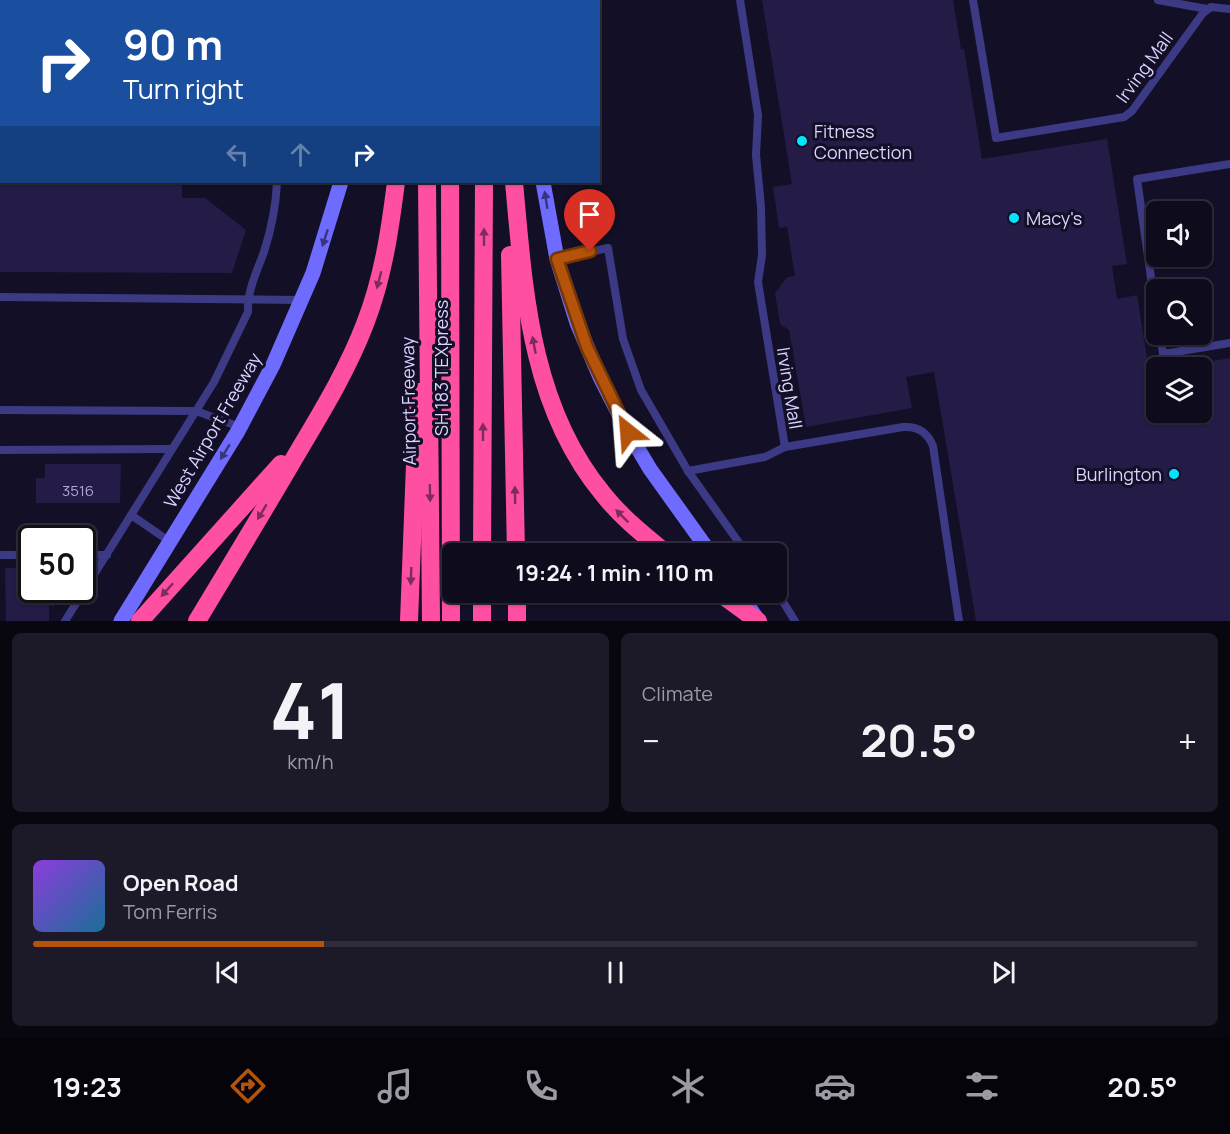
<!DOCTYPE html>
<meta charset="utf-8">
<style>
body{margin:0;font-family:Manrope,sans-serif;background:#1c1929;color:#f1f3f6;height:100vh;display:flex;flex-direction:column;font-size:22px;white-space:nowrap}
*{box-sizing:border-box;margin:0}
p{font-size:20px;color:#9b9ba3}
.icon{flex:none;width:33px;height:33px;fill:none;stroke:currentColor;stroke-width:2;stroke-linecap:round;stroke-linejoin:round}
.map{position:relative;height:621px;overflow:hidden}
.panel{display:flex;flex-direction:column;gap:12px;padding:12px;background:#08060f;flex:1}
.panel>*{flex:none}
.banner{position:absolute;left:0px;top:0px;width:600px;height:183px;box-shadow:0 2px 4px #0004,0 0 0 2px #2e2b3b;background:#1a4fa0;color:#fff;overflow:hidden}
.buttons{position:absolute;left:1146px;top:201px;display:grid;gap:12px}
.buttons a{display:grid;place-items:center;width:66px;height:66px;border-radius:9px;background:#0e0b1c;box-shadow:0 2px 4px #0004,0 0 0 2px #2e2b3b;font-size:30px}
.speed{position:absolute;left:18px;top:525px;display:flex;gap:12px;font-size:30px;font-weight:700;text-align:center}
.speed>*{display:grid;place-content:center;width:78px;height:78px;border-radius:50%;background:#0e0b1c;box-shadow:0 2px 4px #0004,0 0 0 2px #2e2b3b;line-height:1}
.speed .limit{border:3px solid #111;border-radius:9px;background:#fff;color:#111}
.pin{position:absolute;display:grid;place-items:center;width:51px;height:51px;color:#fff;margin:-62px -26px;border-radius:50% 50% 50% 0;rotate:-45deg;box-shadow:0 0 6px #0007}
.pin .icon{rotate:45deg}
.me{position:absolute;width:66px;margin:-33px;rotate:332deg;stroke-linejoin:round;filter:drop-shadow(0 0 4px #0008)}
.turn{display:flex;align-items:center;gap:21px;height:126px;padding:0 24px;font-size:27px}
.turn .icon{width:78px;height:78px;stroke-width:2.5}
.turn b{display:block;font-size:42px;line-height:51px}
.lanes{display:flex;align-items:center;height:57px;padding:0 24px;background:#0003;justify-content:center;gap:30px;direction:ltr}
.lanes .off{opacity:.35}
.big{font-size:45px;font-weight:700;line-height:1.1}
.panel .tile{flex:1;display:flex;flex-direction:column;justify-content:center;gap:9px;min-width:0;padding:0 21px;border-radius:9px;background:#1c1929}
.panel .dial{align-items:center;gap:0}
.dial b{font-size:78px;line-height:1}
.song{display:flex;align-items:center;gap:18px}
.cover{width:72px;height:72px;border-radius:9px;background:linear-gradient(135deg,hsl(270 70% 55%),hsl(200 70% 35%))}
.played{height:6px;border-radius:3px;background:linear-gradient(90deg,#b45309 25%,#2e2b3b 25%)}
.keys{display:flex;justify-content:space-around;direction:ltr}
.heat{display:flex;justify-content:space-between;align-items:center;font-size:33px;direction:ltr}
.panel .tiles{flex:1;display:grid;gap:12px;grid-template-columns:1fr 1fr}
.tile:last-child{grid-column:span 2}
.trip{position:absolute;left:442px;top:543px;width:345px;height:60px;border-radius:9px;background:#0e0b1c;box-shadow:0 2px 4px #0004,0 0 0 2px #2e2b3b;font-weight:700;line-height:60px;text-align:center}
.tab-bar{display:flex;height:96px;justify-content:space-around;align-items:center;background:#06040b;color:#9b9ba3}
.tab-bar .icon{width:42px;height:42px}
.tab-bar .active{color:#b45309}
.tab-bar b{font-size:27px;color:#f1f3f6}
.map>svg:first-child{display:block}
.building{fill:#241b47}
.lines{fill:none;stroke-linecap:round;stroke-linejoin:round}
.lane{stroke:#3d3a85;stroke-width:8}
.street{stroke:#3d3a85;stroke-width:15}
.secondary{stroke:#6f6bff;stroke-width:15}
.highway{stroke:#ff4fa3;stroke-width:18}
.oneway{fill:#38347d}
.oneway2{fill:#7d2c5e}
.route-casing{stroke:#753606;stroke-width:15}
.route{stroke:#b45309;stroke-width:10}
.poi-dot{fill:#00e5ff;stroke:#130f26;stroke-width:2}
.labels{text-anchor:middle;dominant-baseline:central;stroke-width:6;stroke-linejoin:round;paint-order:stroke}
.number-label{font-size:15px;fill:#aca6d1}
.street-label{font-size:18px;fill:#d9d4ff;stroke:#130f26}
.poi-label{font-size:18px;fill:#d9d4ff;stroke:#130f26;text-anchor:start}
</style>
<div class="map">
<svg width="1230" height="621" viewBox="0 0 1230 621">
<rect width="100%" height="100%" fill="#130f26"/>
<g class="building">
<polygon points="762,0 953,0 961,49 964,49 982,159 1107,139 1127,264 1112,266 1117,299 1137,295 1149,371 1156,370 1156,412 1202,412 1202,363 1230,358 1230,621 976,621 934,372 906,377 912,408 806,427 789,330 780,324 775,293 787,277 795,276 787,227 779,228 773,187 792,184"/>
<polygon points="0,182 182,183 182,198 205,198 246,230 232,273 0,272"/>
<polygon points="45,464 121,464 120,503 36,503 36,478 45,478"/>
<polygon points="5,568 32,568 32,590 54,590 54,606 49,606 49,621 6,621"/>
</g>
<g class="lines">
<g class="lane">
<polyline points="227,0 233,2"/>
<path d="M740 0 758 115 756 155 761 207 762 255 758 282 785 447 903 427C918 426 928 433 933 446L959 621"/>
<polyline points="973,0 996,138 1124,117 1132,111 1203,13 1211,7 1230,9"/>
<polyline points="1158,0 1207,9"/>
<polyline points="25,2 25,0"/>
<polyline points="197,2 198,0"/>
<polyline points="0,80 2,80"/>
<polyline points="557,259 608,248 623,339 641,390 688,471 747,554"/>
<polyline points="0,297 301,300"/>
<polyline points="1156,313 1137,179 1230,164"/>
<polyline points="1160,334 1163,354 1230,343"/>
<polyline points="0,410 196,411 240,427"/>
<polyline points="0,450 171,449"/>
<polyline points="688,471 765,457 785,447"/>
<polyline points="131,515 169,541"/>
<polyline points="0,555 32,555"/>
<polyline points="82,555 107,555"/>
<polyline points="777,592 795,621"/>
<path d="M65 621 214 382 248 312C247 291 257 271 264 252 271 230 276 205 277 182"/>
</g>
<polyline class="street" points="0,131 2,131"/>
<g class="secondary">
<polyline points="536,0 536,2"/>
<polyline points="371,2 371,0"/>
<polyline points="543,182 557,259 577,323 600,377 628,432 650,469 711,554"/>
<polyline points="739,592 755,616"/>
<polyline points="121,621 238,431 273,365 313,273 341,182"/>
</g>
<g class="highway">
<polyline points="426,0 426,2"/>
<polyline points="462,0 462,2"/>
<polyline points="501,0 502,2"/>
<polyline points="407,2 407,0"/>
<polyline points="485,2 485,0"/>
<polyline points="427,182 431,621"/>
<polyline points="450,182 451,621"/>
<path d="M514 182C524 291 530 406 603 494 621 517 644 535 667 554"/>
<polyline points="510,255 516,554"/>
<polyline points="482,554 484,182"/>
<polyline points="517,592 517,621"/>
<polyline points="718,592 758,621"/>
<polyline points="140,621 281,464"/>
<path d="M197 621C230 566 263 512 295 457 321 413 347 371 365 324 383 278 390 230 396 182"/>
<polyline points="409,621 417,412 419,392"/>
<polyline points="482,621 482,592"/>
</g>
</g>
<defs><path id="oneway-solid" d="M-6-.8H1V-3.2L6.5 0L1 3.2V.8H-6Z" transform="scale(1.5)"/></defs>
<g class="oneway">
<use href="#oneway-solid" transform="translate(546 200) rotate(-99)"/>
<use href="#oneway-solid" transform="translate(325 238) rotate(108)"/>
<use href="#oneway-solid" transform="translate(225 452) rotate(122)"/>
</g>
<g class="oneway2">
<use href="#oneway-solid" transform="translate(484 237) rotate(-90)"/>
<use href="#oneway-solid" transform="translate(379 280) rotate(105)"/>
<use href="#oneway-solid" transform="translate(534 345) rotate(-101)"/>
<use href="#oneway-solid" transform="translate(483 432) rotate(-90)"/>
<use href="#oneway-solid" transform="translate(430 493) rotate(89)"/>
<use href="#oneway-solid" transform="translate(515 495) rotate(-91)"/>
<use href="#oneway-solid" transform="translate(262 512) rotate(121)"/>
<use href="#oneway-solid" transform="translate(622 516) rotate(-135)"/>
<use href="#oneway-solid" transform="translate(411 576) rotate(92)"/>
<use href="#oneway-solid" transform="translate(167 590) rotate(132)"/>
</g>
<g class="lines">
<defs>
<polyline id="route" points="590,251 557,259 587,347 628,432"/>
</defs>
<use href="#route" class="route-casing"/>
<use href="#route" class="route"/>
</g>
<g class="poi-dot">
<circle cx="802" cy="141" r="6"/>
<circle cx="1014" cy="218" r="6"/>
<circle cx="1174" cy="474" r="6"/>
</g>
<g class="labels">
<g class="number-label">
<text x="78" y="490">3516</text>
</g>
<g class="street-label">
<text transform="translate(1144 67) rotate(-54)">Irving Mall</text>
<text transform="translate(441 368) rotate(-90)">SH 183 TEXpress</text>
<text transform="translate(790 388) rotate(81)">Irving Mall</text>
<text transform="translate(408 401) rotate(-91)">Airport Freeway</text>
<text transform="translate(212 430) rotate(-60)">West Airport Freeway</text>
</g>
<g class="poi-label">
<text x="814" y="131">Fitness<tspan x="814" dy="21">Connection</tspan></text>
<text x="1026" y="218">Macy's</text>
<text x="1162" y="474" text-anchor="end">Burlington</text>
</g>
</g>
</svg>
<div class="buttons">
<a><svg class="icon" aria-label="sound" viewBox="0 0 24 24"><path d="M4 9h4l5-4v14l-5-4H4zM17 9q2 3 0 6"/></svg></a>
<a><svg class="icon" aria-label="search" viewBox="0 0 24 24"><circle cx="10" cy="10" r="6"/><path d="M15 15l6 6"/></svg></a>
<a><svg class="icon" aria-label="layers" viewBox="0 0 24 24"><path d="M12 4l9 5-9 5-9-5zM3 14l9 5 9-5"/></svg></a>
</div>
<div class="speed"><div class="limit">50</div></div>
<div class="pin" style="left:590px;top:251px;background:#d93025"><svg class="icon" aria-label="arrive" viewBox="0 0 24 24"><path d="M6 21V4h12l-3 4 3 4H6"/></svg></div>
<svg class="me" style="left:628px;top:432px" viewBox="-20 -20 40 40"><path d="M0-17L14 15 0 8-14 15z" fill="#b45309" stroke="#fff" stroke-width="4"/></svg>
<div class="trip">19:24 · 1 min · 110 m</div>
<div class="banner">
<div class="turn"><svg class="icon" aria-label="right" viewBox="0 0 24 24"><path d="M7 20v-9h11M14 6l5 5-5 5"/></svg><div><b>90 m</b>Turn right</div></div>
<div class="lanes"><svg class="icon off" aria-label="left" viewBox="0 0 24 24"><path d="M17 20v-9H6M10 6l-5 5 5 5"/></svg><svg class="icon off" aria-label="ahead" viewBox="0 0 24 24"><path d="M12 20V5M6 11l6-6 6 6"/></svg><svg class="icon" aria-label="right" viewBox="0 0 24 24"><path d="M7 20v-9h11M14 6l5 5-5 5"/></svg></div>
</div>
</div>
<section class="panel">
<div class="tiles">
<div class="tile dial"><b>41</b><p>km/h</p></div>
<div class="tile"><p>Climate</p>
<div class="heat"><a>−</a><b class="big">20.5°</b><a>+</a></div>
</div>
<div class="tile">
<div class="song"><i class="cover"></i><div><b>Open Road</b><p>Tom Ferris</p></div></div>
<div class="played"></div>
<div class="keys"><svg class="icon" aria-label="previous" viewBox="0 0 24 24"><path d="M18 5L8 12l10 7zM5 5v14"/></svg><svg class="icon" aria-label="pause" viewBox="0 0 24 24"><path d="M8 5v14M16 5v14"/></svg><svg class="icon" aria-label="next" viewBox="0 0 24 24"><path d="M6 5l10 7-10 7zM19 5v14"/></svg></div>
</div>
</div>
</section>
<nav class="tab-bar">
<b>19:23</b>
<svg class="icon active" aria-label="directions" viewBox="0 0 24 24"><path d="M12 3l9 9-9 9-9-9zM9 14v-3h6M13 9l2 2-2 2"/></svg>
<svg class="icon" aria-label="music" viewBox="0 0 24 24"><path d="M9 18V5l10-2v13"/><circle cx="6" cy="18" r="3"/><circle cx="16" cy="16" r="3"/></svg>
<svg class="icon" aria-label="phone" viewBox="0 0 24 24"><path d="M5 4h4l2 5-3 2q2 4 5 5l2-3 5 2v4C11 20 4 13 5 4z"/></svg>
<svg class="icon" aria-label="climate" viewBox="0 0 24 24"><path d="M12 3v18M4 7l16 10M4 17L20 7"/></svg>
<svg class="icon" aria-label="car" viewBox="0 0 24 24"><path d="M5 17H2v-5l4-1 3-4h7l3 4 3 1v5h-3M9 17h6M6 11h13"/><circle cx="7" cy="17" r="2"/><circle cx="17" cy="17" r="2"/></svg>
<svg class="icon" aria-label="filters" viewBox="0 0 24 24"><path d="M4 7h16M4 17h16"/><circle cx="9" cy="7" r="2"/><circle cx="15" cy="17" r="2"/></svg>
<b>20.5°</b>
</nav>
